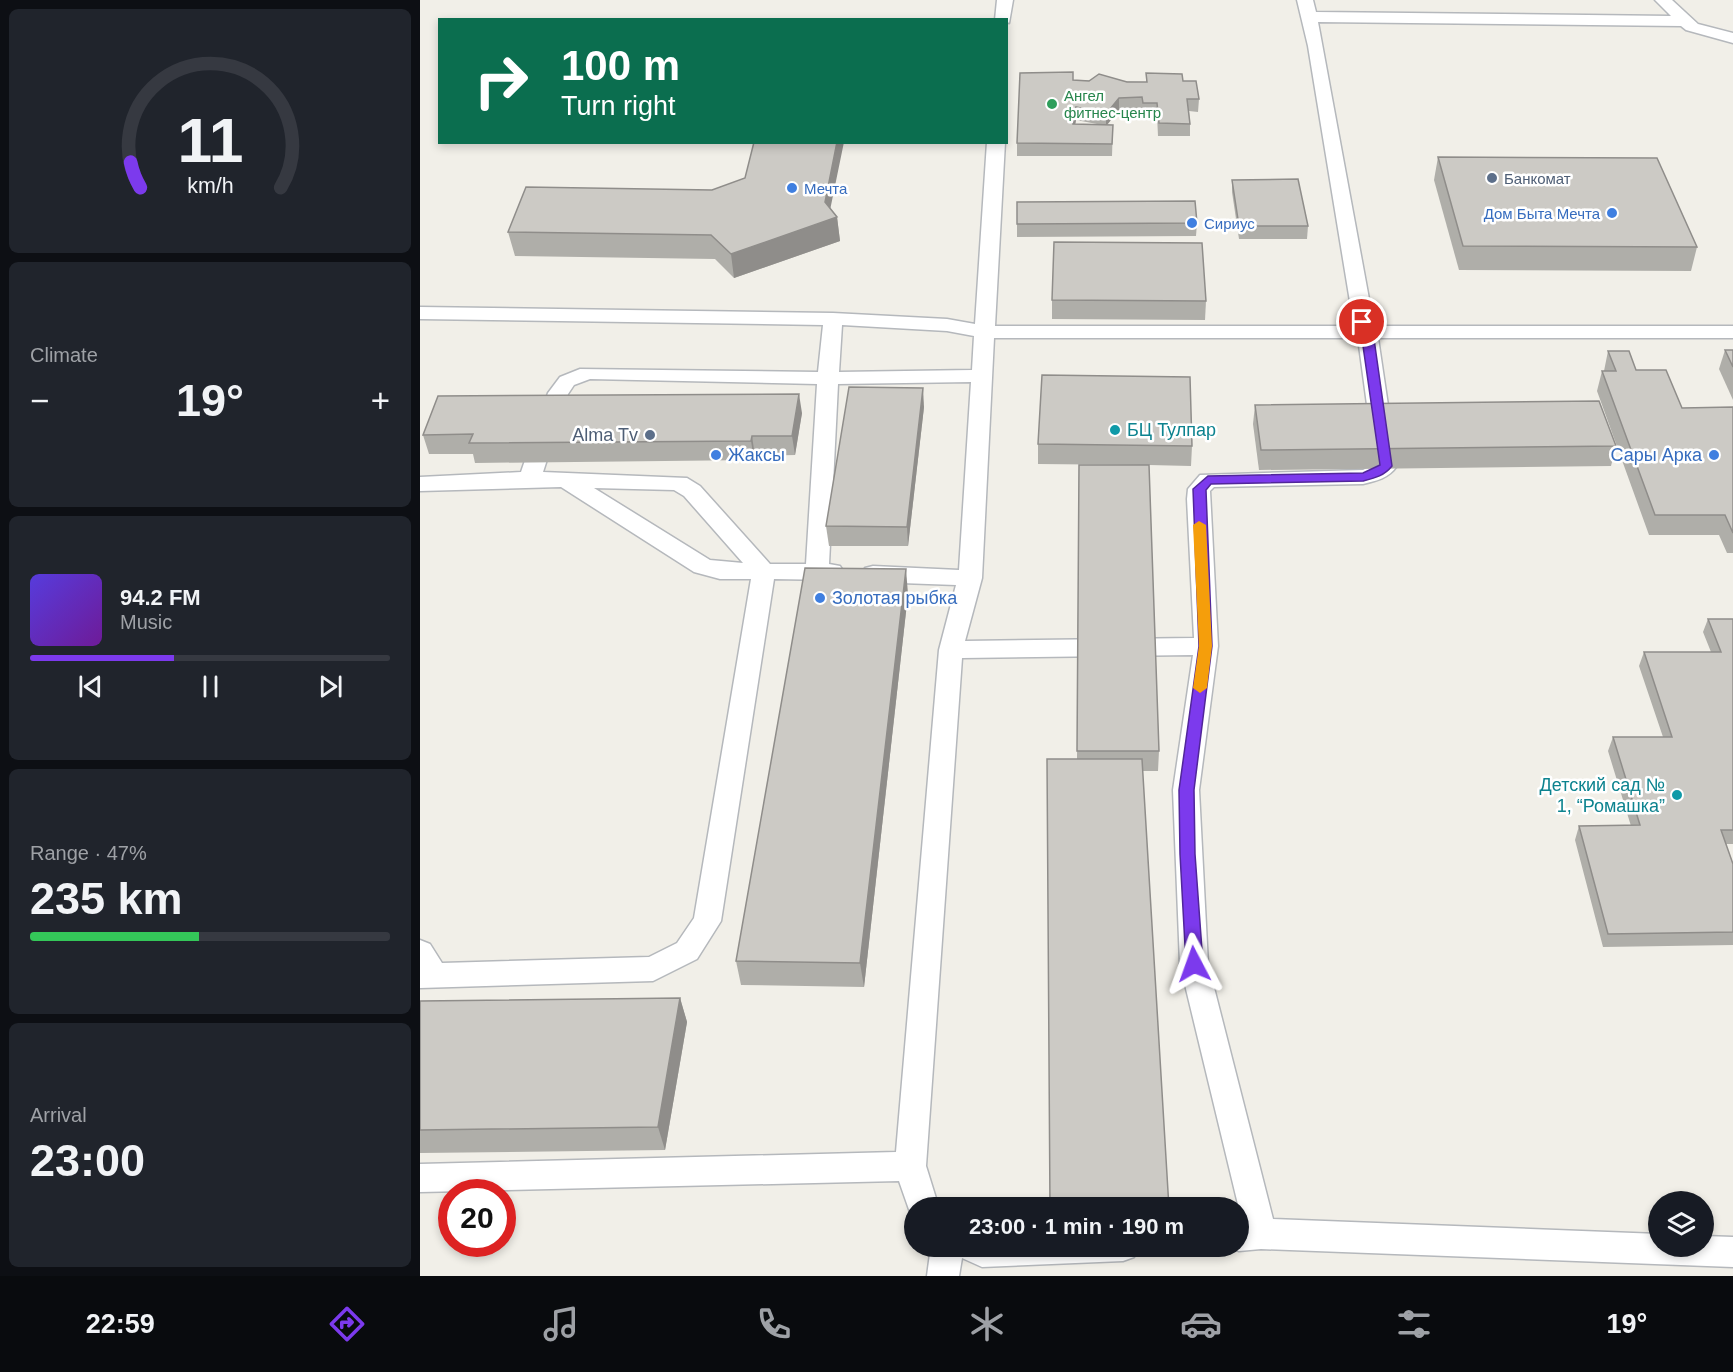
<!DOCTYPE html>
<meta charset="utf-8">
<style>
body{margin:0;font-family:Arial,sans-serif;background:#20242c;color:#f1f3f6;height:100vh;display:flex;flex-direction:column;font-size:22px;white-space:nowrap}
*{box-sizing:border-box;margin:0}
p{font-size:20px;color:#9ea1a6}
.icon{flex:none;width:33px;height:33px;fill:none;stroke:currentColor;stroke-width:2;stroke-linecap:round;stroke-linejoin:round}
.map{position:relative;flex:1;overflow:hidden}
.panel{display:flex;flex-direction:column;gap:9px;padding:9px;background:#0d0f14;width:420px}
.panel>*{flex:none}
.hud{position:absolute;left:18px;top:18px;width:570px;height:126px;border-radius:0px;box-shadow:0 3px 9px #0003;background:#0b6e4f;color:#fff;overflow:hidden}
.controls{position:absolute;left:1228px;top:1191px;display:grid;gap:12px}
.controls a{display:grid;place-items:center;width:66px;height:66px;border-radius:50%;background:#171b24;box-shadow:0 3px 9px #0003;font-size:30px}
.speed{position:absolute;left:18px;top:1179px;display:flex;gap:12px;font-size:30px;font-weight:700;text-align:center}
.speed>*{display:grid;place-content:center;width:78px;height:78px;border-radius:50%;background:#171b24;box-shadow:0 3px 9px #0003;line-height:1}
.speed .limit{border:9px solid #d22;background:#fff;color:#111}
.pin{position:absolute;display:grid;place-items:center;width:51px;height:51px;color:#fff;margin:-26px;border:3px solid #fff;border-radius:50%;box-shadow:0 2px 6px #0007}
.me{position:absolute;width:66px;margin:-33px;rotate:356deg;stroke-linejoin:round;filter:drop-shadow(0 0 4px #0008)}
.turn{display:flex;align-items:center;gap:21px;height:126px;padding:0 24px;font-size:27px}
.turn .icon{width:78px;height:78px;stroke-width:2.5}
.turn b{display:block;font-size:42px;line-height:51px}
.big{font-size:45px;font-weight:700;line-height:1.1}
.panel .widget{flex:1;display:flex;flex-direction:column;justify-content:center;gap:9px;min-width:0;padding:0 21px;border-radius:9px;background:#20242c}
.panel .dial{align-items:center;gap:0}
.dial svg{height:156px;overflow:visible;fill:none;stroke:#363941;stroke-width:7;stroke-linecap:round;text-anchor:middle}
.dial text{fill:#f1f3f6;stroke:none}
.song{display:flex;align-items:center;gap:18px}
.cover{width:72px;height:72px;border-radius:9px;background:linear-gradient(135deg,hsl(250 70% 55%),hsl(280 70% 35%))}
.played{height:6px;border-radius:3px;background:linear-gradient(90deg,#7c3aed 40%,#363941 40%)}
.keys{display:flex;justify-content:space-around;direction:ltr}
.heat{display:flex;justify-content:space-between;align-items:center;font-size:33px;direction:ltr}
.charge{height:9px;border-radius:4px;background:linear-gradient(90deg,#34c759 47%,#363941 0)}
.trip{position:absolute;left:484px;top:1197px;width:345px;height:60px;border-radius:30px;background:#171b24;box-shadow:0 3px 9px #0003;font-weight:700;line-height:60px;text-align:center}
.dock{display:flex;height:96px;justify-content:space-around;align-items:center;background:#090b0e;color:#9ea1a6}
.dock .icon{width:42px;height:42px}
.dock .on{color:#7c3aed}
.dock b{font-size:27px;color:#f1f3f6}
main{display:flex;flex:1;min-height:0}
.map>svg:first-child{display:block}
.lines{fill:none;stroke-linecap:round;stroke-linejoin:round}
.lane-casing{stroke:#b5b8bc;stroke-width:3}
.lane{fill:#fff;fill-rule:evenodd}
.wall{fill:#afaea9;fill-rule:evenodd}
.shaded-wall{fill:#8f8d8a}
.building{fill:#cccac5;stroke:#8f8d8a;stroke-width:1.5}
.route{fill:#7c3aed;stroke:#51269a;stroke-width:1.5}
.slow{fill:#f59e0b}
.leisure-dot{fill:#2e9e5b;stroke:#fff;stroke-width:2}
.service-dot{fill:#5c6f8a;stroke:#fff;stroke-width:2}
.shop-dot{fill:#3f7fe0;stroke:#fff;stroke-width:2}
.culture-dot{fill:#0f9aa8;stroke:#fff;stroke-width:2}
.labels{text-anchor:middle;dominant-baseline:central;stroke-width:5;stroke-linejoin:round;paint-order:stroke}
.far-leisure-label{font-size:15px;fill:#27864d;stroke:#fff;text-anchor:start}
.far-service-label{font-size:15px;fill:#4e5e75;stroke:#fff;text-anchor:start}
.far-shop-label{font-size:15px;fill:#366cbe;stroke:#fff;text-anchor:start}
.culture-label{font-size:18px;fill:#0d838f;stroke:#fff;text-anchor:start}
.service-label{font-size:18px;fill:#4e5e75;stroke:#fff;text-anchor:end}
.shop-label{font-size:18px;fill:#366cbe;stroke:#fff;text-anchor:start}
</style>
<main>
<section class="panel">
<div class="widget dial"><svg viewBox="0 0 100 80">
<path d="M14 69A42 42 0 1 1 86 69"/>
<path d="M14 69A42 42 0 0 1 9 56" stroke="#7c3aed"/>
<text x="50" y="56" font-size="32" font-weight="700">11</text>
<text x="50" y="72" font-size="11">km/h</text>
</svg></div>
<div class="widget"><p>Climate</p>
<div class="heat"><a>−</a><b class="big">19°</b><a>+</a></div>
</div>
<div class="widget">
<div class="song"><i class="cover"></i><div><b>94.2 FM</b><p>Music</p></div></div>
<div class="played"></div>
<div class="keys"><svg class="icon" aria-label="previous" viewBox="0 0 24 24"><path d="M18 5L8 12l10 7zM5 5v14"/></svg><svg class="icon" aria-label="pause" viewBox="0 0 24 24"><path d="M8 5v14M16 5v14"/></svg><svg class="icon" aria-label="next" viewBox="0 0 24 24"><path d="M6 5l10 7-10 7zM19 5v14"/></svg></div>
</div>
<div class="widget"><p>Range · 47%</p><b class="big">235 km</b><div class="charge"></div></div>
<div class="widget"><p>Arrival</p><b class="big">23:00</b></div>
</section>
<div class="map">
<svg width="1313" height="1276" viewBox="0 0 1313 1276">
<rect width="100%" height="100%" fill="#f1efe8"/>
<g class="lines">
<defs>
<g id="lane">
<polygon points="577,0 593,0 589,23 586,20 575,20"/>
<path d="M877 0H893L896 12 1251 16 1235 0H1252L1278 24 1313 33V43L1266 30 1261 26 898 22 954 326H1313V338H958L977 466C969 478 956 481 943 484L794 487 790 491 798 646 779 790 788 964 853 1219 1239 1234V1246H1284V1236L1313 1237V1267L841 1249 819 1251 808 1247 819 1246V1221H822L760 964 753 790 773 655 542 658 506 1166 519 1208H495V1220L492 1218 479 1181 0 1192V1164L476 1152 519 650 536 585 453 582 445 580 441 574 445 568 453 566 539 570 551 382 418 384 409 564 420 566 424 572 420 578 412 580 354 579 301 921 277 959 233 981 0 988V940L10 944 22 963 229 957 257 943 274 918 331 579H300L274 572 141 487 0 491V477L101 472 128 393 140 377 160 369 398 372 403 325 0 319V307L413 313 527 319 555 324 567 142H585L575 326H934L888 46ZM422 325 527 331 554 336 552 370 419 372ZM574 338H938L955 464 943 470 780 475 768 489 767 499 774 638 545 641 562 578ZM170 379 397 384 386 564H350L280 486 267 478 123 472 148 394 154 385ZM174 488 254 490 264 496 323 563 290 560Z"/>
<polygon points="511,1246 719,1246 714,1257 703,1261 562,1267 542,1258 539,1276 507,1276"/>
</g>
</defs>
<use href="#lane" class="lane-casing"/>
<use href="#lane" class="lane"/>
</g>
<g class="wall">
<path d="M653 72V80L726 82V73L763 81 779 99 778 112 769 111 770 124V136H738L737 115 722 116V109L699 110 687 125H693L692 156H597V143ZM656 120 677 124H655Z"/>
<polygon points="1018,157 1277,247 1271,271 1039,270 1014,180"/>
<polygon points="812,180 888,226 887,239 819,239 812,192"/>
<polygon points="411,209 417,217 420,241 314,278 295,259 95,256 88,232"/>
<polygon points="777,223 776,236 597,237 597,224"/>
<polygon points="632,300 786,301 785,320 632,319"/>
<polygon points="1305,350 1313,350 1313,400 1299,369"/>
<polygon points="1188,351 1216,370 1262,408 1313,407 1313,553 1307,553 1299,535 1229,535 1177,391 1182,371 1184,371"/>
<polygon points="835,405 1196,446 1191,466 839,470 833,424"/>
<polygon points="504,407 488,546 409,546 406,526"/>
<polygon points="382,413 375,455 335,456 334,460 55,463 53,454 9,454 3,435"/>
<polygon points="618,444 772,446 771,466 729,465 739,751 738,771 723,771 657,759 659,465 720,465 618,464"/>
<polygon points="488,594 444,987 321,985 316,961"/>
<polygon points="1288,619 1313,619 1313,844 1306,844 1313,864 1313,945 1183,947 1155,840 1159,826 1211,826 1188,751 1193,737 1243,737 1219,666 1224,652 1291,652 1283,632"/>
<polygon points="260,998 267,1022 245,1150 0,1153 0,1001"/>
</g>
<g class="shaded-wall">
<polygon points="699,98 699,110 686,126 686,114"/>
<polygon points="656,107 656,120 653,137 653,124"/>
<polygon points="417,142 424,142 408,220 417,217 420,241 314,278 311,254 405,202"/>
<polygon points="503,388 504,407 488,546 487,527"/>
<polygon points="379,394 382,413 375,455 372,436"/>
<polygon points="332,436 335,456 334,460 331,441"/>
<polygon points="486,569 488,594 444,987 440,963"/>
<polygon points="260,998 267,1022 245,1150 238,1127"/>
</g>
<g class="building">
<polygon points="653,72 653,80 669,81 679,74 707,82 727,82 726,73 762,74 763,81 776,81 779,99 767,99 770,124 739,123 737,103 723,103 722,97 699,98 686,114 656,107 653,124 693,125 692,144 597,143 600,73"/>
<polygon points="334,142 417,142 405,202 417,217 311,254 291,235 88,232 106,187 292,190 325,178"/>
<polygon points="1018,157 1237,158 1277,247 1043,246"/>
<polygon points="878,179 888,226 819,226 812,180"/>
<polygon points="775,201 777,223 597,224 597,202"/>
<polygon points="634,242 782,243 786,301 632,300"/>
<polygon points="1305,350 1313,350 1313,367"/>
<polygon points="1188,351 1209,351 1216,370 1246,370 1262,408 1313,407 1313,533 1305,515 1235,515 1182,371 1196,371"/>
<polygon points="622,375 770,377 772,446 618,444"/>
<polygon points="429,387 503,388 487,527 406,526"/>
<polygon points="379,394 372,436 332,436 331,441 49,443 53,434 3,435 18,396"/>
<polygon points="1179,401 1196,446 841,450 835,405"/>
<polygon points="659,465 729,465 739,751 657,751"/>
<polygon points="385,568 486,569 440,963 316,961"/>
<polygon points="1288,619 1313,619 1313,830 1301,830 1313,864 1313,932 1188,934 1159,826 1220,825 1193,737 1252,737 1224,652 1301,652"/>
<polygon points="627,759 722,759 749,1208 630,1208"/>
<polygon points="260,998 238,1127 0,1130 0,1001"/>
</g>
<path class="route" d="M942 319 946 320 953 332 972 466C964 476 955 478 943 481L791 484 786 490 792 646 774 790 775 854 783 964 780 968H769L766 964 760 854 759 790 779 646 773 489 788 476 943 473 960 465 941 332 937 322Z"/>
<polygon class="slow" points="779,521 786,525 792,646 787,688 780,693 773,688 779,646 773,525"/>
<circle class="leisure-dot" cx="632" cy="104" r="6"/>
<g class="service-dot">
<circle cx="1072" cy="178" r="6"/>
<circle cx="230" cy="435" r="6"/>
</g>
<g class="shop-dot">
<circle cx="372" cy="188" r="6"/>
<circle cx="1192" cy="213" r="6"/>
<circle cx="772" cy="223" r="6"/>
<circle cx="296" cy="455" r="6"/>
<circle cx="1294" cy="455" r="6"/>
<circle cx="400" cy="598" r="6"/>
</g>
<g class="culture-dot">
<circle cx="695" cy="430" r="6"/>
<circle cx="1257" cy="795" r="6"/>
</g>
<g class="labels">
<g class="far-leisure-label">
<text x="644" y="95">Ангел<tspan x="644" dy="17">фитнес-центр</tspan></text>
</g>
<g class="far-service-label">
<text x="1084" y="178">Банкомат</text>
</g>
<g class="far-shop-label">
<text x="384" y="188">Мечта</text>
<text x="1180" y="213" text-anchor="end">Дом Быта Мечта</text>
<text x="784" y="223">Сириус</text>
</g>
<g class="culture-label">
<text x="707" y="430">БЦ Тулпар</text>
<text x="1245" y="785" text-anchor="end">Детский сад №<tspan x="1245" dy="21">1, “Ромашка”</tspan></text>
</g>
<g class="service-label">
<text x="218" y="435">Alma Tv</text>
</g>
<g class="shop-label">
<text x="308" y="455">Жаксы</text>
<text x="1282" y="455" text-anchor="end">Сары Арка</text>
<text x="412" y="598">Золотая рыбка</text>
</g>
</g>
</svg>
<div class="controls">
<a><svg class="icon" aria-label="layers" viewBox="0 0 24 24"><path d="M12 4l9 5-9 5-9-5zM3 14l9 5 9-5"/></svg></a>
</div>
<div class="speed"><div class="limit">20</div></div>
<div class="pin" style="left:942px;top:322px;background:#d93025"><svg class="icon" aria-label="arrive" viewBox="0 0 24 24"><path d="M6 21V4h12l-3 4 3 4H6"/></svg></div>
<svg class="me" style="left:774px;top:964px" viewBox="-20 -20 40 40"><path d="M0-17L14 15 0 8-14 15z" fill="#7c3aed" stroke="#fff" stroke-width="4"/></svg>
<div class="trip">23:00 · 1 min · 190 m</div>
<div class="hud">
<div class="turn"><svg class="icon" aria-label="right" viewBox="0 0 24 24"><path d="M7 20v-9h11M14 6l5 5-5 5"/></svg><div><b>100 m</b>Turn right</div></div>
</div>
</div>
</main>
<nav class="dock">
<b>22:59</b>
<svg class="icon on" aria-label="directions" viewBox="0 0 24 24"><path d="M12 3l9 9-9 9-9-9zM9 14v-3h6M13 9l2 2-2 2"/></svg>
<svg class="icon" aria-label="music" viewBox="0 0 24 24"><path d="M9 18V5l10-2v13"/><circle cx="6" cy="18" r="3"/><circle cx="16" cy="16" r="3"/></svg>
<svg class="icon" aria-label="phone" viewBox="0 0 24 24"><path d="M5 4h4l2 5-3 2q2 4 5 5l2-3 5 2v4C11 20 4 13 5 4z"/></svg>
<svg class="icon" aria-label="climate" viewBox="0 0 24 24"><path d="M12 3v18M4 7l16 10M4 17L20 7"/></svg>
<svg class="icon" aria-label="car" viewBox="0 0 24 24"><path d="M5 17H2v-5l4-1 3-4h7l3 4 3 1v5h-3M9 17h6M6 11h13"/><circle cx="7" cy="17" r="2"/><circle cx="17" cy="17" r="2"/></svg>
<svg class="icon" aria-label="filters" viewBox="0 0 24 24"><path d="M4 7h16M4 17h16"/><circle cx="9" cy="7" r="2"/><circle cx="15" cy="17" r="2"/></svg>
<b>19°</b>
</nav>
